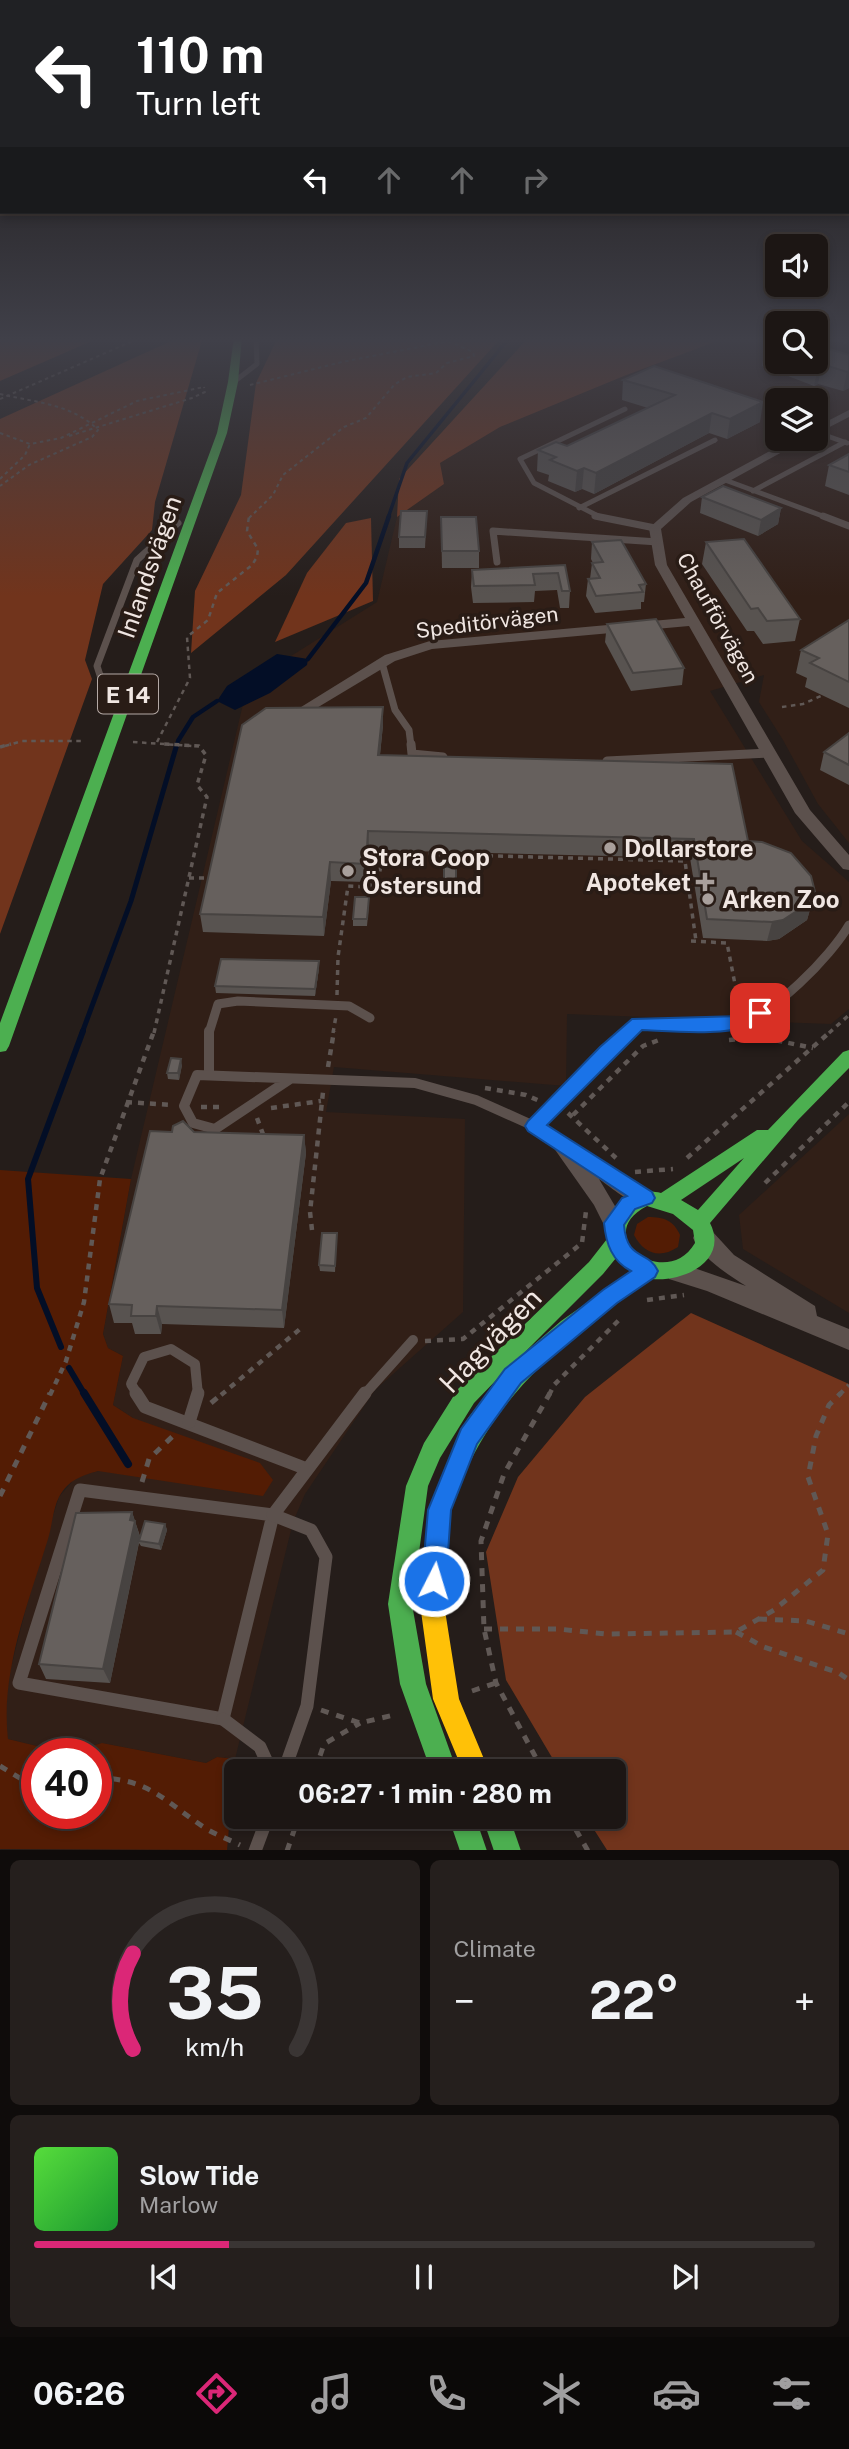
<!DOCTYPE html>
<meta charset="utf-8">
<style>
body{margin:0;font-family:"Public Sans",sans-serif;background:#251f1d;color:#f1f3f6;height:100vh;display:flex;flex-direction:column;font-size:26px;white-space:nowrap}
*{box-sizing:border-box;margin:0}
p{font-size:23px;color:#a09fa0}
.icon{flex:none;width:38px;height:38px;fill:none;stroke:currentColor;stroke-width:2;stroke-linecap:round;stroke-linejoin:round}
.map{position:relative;height:1850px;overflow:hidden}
.panel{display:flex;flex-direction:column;gap:10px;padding:10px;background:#0f0c0b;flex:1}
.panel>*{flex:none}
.guide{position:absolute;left:0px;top:0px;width:850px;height:214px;box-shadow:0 4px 10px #0003,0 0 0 2px #3a3534;background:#202124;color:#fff;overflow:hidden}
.fabs{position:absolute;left:765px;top:234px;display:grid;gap:14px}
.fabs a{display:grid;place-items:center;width:63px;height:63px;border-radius:10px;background:#1c1614;box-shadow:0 4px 10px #0003,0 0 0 2px #3a3534;font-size:35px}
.speed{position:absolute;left:21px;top:1738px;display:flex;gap:14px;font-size:35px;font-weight:700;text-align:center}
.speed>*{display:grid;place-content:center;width:91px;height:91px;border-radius:50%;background:#1c1614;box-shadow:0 4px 10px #0003,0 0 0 2px #3a3534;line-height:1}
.speed .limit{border:10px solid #d22;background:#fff;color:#111}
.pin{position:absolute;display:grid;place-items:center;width:60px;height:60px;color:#fff;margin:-30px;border-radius:14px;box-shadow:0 4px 10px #0006}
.me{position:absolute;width:77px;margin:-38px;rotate:5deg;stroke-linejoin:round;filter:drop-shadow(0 0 5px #0008)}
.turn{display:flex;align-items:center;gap:24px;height:147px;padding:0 21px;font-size:32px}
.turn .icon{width:91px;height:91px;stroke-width:2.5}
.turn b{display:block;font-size:49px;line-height:60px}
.lanes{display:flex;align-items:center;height:66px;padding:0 21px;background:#0003;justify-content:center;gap:35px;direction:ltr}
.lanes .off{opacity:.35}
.big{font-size:52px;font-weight:700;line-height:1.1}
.panel .tile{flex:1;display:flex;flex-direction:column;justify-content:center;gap:10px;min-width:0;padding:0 24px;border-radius:10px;background:#251f1d}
.panel .dial{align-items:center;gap:0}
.dial svg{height:182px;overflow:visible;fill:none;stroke:#3a3534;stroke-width:7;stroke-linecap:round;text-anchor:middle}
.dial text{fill:#f1f3f6;stroke:none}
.song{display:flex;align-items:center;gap:21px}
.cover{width:84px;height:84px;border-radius:10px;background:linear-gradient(135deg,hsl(110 70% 55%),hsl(130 70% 35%))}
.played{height:7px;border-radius:4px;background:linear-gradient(90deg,#db2777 25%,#3a3534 25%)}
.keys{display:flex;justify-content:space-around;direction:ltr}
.heat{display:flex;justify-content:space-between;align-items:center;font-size:38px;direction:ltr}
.panel .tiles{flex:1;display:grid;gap:10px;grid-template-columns:1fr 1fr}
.tile:last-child{grid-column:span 2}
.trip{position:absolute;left:224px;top:1759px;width:402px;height:70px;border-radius:10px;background:#1c1614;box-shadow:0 4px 10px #0003,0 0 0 2px #3a3534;font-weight:700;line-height:70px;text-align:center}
.tab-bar{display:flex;height:112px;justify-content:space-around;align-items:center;background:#0b0908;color:#a09fa0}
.tab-bar .icon{width:49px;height:49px}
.tab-bar .current{color:#db2777}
.tab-bar b{font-size:32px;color:#f1f3f6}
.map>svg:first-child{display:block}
.built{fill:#311f17;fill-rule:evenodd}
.green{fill:#531c04}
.forest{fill:#71341c}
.water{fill:#030e26}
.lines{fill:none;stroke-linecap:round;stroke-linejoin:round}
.stream-far4{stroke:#030e26;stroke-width:3.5}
.stream-far3{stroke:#030e26;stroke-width:4.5}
.stream-far2{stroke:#030e26;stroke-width:5}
.stream-far1{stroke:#030e26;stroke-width:6}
.stream{stroke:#030e26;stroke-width:8}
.path-far4{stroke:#605855;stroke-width:2;stroke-dasharray:3.5 3.5;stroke-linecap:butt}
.path-far3{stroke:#605855;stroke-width:2.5;stroke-dasharray:4.5 4.5;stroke-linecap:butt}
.path-far2{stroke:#605855;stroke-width:3.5;stroke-dasharray:5 5;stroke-linecap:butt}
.path-far1{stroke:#605855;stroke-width:4.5;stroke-dasharray:6 6;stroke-linecap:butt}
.path{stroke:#605855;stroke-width:5;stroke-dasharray:8 8;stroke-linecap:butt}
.lane-far4{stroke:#5c514d;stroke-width:5}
.lane-far3{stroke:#5c514d;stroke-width:7}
.lane-far2{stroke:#5c514d;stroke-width:9}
.lane-far1{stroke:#5c514d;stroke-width:10}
.lane{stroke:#5c514d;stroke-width:13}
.street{fill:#5c514d;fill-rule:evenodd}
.fast{fill:#4caf50;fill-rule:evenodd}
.slow{fill:#ffc107;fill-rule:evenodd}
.wall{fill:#585350}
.shaded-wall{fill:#474341}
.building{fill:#66605d;stroke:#474341;stroke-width:2}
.route{fill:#1a73e8;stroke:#114b97;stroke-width:2}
.poi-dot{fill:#a9a09c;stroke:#291c16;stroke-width:2.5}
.labels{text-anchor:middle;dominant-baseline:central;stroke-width:7;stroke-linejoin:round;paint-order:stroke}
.far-street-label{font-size:21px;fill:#f0e6e2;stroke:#291c16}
.shield{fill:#291c16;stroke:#b4a9a5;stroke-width:2}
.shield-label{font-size:23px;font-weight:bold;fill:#f0e6e2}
.street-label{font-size:24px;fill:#f0e6e2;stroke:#291c16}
.poi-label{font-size:24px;font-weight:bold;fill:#f0e6e2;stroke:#291c16;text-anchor:start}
.near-street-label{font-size:28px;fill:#f0e6e2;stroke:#291c16}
</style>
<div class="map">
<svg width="849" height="1851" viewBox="0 0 849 1851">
<rect width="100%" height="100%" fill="#251d1a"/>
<g class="built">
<path d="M728 337H750L777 345V362H816L849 367V843L818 804 783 740 759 702 764 675 710 691 802 841 849 882V1009L831 1024 567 1014 566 1086 334 1067 326 1112 465 1119 463 1312 375 1390 305 1494 293 1522 235 1759 217 1757 206 1763 102 1743 66 1753 8 1739 4 1716 8 1679 36 1569 59 1497 76 1477 98 1471 133 1418 113 1405 123 1356 108 1348 103 1334 131 1179 248 683 377 602 397 517 444 484 440 463 500 427 624 376ZM777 401H816V439H777Z"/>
<polygon points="849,1114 849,1313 743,1249 739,1215"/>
</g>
<g class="green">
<path d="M0 1170 131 1179 103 1334 108 1348 123 1356 113 1405 133 1418 260 1463 273 1480 263 1496 98 1471C81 1476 68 1480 59 1497 53 1509 52 1526 48 1539 29 1601 0 1673 8 1739L66 1753 37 1754V1813H96V1754L67 1753 102 1743 206 1763 217 1757 235 1759 227 1850 0 1849Z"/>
<path d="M648 1217C664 1217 673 1220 680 1235L678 1247C660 1259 644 1254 634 1235L637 1224Z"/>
</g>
<g class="forest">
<polygon points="0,337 101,337 0,381"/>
<polygon points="180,337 203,337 155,502 152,530 103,584 85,660 92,679 0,934 0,419"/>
<polygon points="278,337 502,337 286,575 191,653 195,591 241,495 256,383"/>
<polygon points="529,337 728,337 624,376 500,427 440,463 444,484 397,517 399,479"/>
<polygon points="371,518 373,601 275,642 307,573 346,523"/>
<polygon points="691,1313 849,1384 849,1850 607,1850 586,1817 614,1816 614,1771 560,1771 506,1680 486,1552 518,1477 585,1397"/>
</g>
<polygon class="water" points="277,654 308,659 307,665 270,693 235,710 217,701 227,686"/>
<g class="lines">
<polyline class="stream-far4" points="388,518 407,463 510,337"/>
<g class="stream-far3">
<polyline points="308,659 366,583 389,516"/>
<polyline points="178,741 193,717 217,701"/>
</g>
<polyline class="stream-far2" points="82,1033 131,901 177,744"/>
<g class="stream-far1">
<polyline points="61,1347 37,1288 28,1179 83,1031"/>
<polyline points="69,1368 85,1395"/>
</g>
<polyline class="stream" points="84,1393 128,1464"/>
<g class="path-far4">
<polyline points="823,337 849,344"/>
<polyline points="250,385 342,362 469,337"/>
<path d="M0 394C33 402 73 404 98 430L92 437 29 465 0 486"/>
<polyline points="0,399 142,337"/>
<polyline points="0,433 30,444 61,438 137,401 204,387"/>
<polyline points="69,436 192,398 205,392 204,387"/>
<polyline points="0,479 25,455 30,444"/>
<polyline points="249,518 273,495 283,475 344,427 366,418 395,384 407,377 436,373 447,363 474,356 473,352 448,341"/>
</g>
<g class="path-far3">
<polyline points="782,707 803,704 823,695"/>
<polyline points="133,742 193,746"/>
<polyline points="157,742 190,678 187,637 208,620 217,593 252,565 257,557 258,549 247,531 249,516"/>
<polyline points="5,746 22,741 83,741"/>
</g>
<g class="path-far2">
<polyline points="0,747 11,744"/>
<polyline points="189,878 211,878"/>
<polyline points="691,941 727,943 740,1010"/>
<polyline points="337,995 338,957 348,886 369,887 379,875 383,857 419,854 685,861 696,941"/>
<polyline points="154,1033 207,797 197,785 206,755 199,746 164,744"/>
<polyline points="333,1033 336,1016"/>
<polyline points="829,1033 849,1015"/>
</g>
<g class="path-far1">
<polyline points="729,1040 760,1037 813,1048"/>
<polyline points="328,1067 334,1031"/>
<polyline points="485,1088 526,1095 542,1102"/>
<polyline points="126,1102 172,1105"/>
<polyline points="201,1107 221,1107"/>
<polyline points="271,1108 321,1101"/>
<polyline points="568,1113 616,1158"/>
<polyline points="573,1115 643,1046 659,1040"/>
<polyline points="257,1118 264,1137"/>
<polyline points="687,1158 831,1031"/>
<polyline points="635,1172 673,1169"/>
<polyline points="765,1183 849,1102"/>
<polyline points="312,1230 310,1212 323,1092"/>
<polyline points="647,1300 684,1295"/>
<polyline points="425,1341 463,1339 582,1243 586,1211"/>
<polyline points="50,1395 66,1361 84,1302 100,1179 154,1031"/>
<polyline points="221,1395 300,1329"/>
<polyline points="549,1395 554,1385 619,1320"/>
<polyline points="839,1395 849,1385"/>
</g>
<g class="path">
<polyline points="211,1403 223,1393"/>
<polyline points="142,1482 149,1459 176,1433"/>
<polyline points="0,1496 50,1393"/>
<polyline points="759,1619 806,1621 849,1634"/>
<polyline points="484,1629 558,1629 606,1634 736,1632 774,1610 823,1570 828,1534 808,1477 816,1436 829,1405 841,1393"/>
<polyline points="736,1632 764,1647 839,1673 849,1680"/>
<polyline points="472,1691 496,1683"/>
<polyline points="321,1710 360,1723 394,1715"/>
<polyline points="0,1766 23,1780 37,1780"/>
<polyline points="315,1771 324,1744 360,1723"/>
<polyline points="543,1771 496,1683 484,1629 481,1541 504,1474 550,1393"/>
<path d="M96 1778C149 1778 164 1801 205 1828 216 1835 228 1839 240 1845"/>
<polyline points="568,1816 588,1851"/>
<polyline points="287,1851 299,1816"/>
</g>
<g class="lane-far4">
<polyline points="235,381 257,364 256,337"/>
<polyline points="816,432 847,443"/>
<polyline points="725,480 828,518"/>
<polyline points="753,491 845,442"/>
<polyline points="579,508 715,440"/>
<polyline points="602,518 534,483 520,459 625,409"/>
</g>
<g class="lane-far3">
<polyline points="595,516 655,528"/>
<polyline points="823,516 849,526"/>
<polyline points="497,562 493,531 658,542"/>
<polyline points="382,663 395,710 409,730 411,746"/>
<polyline points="111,709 97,666 137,560 178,523"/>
</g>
<g class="lane-far2">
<polyline points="411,744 412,754 443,757"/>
<polyline points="607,761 769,753"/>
<polyline points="209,1033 218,1004 238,1001 349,1006 370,1018"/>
<path d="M628 1033 638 1024C670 1025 704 1030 736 1024 772 1017 831 956 849 925"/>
</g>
<g class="lane-far1">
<polyline points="209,1031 209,1074"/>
<polyline points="290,1079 215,1129 193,1123 184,1106 197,1075 415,1083 476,1100 534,1126 561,1144"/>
<polyline points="534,1126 630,1031"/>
<polyline points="138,1395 131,1384 144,1357 171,1349 195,1364 198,1395"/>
<polyline points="364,1395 413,1340"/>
</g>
<g class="lane">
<polyline points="136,1393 145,1407 307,1469"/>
<polyline points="189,1422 198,1393"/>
<polygon points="80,1490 273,1515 223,1719 19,1683"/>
<polyline points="223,1719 260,1747 271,1771"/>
<polyline points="284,1771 307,1706 326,1557 311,1530 273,1515 365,1393"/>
<polyline points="255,1851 268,1816"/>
</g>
<g class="street">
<polygon points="849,410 849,417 816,434 816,427"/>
<polygon points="792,439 806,439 691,502 661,529 667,565 810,810 849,855 849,870 843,869 795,813 689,626 432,649 395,661 305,715 295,715 293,712 385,655 430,641 685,618 655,565 649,528 683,498"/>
<path d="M561 1136 653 1192 656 1198 653 1204C635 1210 614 1189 599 1179L625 1223 622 1229 614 1232 606 1229 594 1205 551 1144 554 1138Z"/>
<path d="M704 1229 712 1231 734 1255 815 1306 817 1316 849 1329V1350L707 1291 669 1279 666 1272 669 1265 677 1262 746 1286C726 1273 704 1260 693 1238L696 1231Z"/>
</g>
<g class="fast">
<polygon points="234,337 242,337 238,382 227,433 9,1046 6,1051 0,1052 0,1023 217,433 228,382"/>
<path d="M849 1050V1068L798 1120 710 1223C729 1261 684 1282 652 1279 579 1328 510 1381 470 1462L462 1465 454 1462 451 1454 468 1418 504 1372 474 1403 440 1458 428 1486 412 1604 426 1684 457 1771H431L400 1684 388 1604 406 1486 424 1443 458 1389 589 1262 607 1239C604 1209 632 1185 661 1193L757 1130H768L843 1052ZM744 1158 698 1210 681 1200ZM647 1206 673 1214 693 1230 695 1243C666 1292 589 1236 647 1206ZM616 1258 632 1271 561 1321 523 1354 603 1274Z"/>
<polygon points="448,1816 475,1816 487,1851 460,1851"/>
<polygon points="482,1816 509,1816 521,1851 494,1851"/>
</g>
<polygon class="slow" points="462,1443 470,1446 473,1454 451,1510 444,1604 459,1699 489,1771 463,1771 433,1699 420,1604 429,1510 454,1446"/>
</g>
<g class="wall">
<polygon points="777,341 777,362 816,362 849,355 849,388 843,391 818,384 814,386 762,366 765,347"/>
<polygon points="654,366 760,422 727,439 709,433 594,494 582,489 575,492 548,481 549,475 537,471 538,450 567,446 648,408 622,400 623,380"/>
<polygon points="849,454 849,495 825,486 829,465"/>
<polygon points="702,497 781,508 778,524 758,536 700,513"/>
<polygon points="427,511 425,548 399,548 399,537"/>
<polygon points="441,517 479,551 479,568 442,568"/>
<polygon points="592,542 646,584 644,602 641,602 641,609 595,613 586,596 588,579 590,579 592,563 593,563 591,559"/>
<polygon points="706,542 800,619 795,641 763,644 754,631 747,631 702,564"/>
<polygon points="565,565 570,591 569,608 560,608 557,590 535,591 534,602 473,603 471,587 472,570"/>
<polygon points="849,620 849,708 805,687 807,678 796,673 801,650"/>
<polygon points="607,624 684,668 682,685 631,691 605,642"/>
<polygon points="383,707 383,725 380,755 748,841 815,892 807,920 779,939 767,941 703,938 690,858 369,850 366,882 331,881 324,936 203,932 200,914"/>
<polygon points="849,733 849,785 820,770 824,752"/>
<rect x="444" y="867" width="12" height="19"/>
<polygon points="369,904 367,926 353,926 353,919"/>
<polygon points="319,968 315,996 216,993 215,986"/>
<polygon points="182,1065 179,1080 168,1079 167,1073"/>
<polygon points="194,1132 304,1135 306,1153 284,1328 162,1324 161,1334 135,1334 132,1323 114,1323 109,1304"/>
<polygon points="337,1233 335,1272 320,1271 319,1265"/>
<polygon points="132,1512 140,1536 165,1524 167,1530 161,1550 141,1546 139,1543 110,1683 46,1679 39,1664"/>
</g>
<g class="shaded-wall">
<polygon points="822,364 818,384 814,386 818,366"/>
<polygon points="849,371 849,388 843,391 847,372"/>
<polygon points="763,402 760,422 727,439 730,419"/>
<polygon points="712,413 709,433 594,494 596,473"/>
<polygon points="584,468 582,489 575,492 577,471"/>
<polygon points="781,508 778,524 758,536 761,520"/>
<polygon points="383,707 383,725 378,773 378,755"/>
<polygon points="368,831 369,850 366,882 366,864"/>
<polygon points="330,862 331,881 324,936 323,917"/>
<polygon points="815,892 807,920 779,939 767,941 772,922"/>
<polygon points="319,961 319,968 315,996 315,989"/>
<polygon points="181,1059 182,1065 179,1080 178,1073"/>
<polygon points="304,1135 306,1153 284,1328 282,1310"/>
<polygon points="157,1306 162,1324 161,1334 156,1316"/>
<polygon points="132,1512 140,1537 110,1683 103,1669"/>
<polygon points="165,1524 167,1530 161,1550 159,1544"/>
</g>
<g class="building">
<polygon points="777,341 777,352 765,347"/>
<polygon points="816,345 849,355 849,371 847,372 822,364 818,366 806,362 816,362"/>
<polygon points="654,366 763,402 730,419 712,413 596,473 584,468 577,471 550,460 556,457 538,450 556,442 567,446 675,395 623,380"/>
<polygon points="849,454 849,472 829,465"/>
<polygon points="723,486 781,508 761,520 702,497"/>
<polygon points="401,511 427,511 425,537 399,537"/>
<polygon points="441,517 476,517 479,551 442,551"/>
<polygon points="744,539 800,619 767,621 758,608 751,609 706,542"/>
<polygon points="621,540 646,584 639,585 643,592 596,596 588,579 600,578 592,563 603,562 592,542"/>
<polygon points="565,565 570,591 562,591 558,573 533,574 535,585 474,586 472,570"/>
<polygon points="656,619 684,668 633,673 607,624"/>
<polygon points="849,620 849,682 810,663 819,658 801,650"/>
<polygon points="383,707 378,755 732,764 748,841 762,842 791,853 811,876 815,892 812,901 783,920 772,922 707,919 694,839 368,831 366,864 330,862 323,917 200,914 242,725 266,708"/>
<polygon points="849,733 849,765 824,752"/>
<polygon points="444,867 456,867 456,880 444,879"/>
<polygon points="355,897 369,897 367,919 353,919"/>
<polygon points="221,959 319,961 315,989 215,986"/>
<polygon points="171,1058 181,1059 178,1073 167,1073"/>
<polygon points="183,1121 194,1132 304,1135 282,1310 157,1306 156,1316 131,1316 132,1305 109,1304 150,1131 172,1132 173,1126"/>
<polygon points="322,1233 337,1233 335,1266 319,1265"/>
<polygon points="132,1512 130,1520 135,1521 103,1669 39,1664 76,1513"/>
<polygon points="145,1521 165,1524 159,1544 139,1541"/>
</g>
<linearGradient id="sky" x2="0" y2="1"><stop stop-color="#14100e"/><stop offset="0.57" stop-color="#404049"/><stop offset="1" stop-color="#404049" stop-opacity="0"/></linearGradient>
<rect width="849" height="596" fill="url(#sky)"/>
<path class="route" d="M760 1007 769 1013C752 1040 671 1031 642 1030L547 1125 652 1192 655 1198 652 1203 635 1209 624 1225C627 1262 648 1249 658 1271L655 1277 617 1303 521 1383 477 1444 451 1510 446 1581 442 1589 434 1593 425 1589 422 1581 428 1510 461 1429 505 1369 603 1290 631 1271C612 1261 606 1244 604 1223L622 1198 627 1196 528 1131 525 1126 528 1121 600 1047 632 1019 742 1016Z"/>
<g class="poi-dot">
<circle cx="610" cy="848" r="7"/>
<circle cx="348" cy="871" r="7"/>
<path d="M701.5 871.5h7v7h7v7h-7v7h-7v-7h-7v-7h7z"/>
<circle cx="708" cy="899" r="7"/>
</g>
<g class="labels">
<g class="far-street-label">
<text transform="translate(718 618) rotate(61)">Chaufförvägen</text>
<text transform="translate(487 622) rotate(-7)">Speditörvägen</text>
</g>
<rect class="shield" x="98" y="674.5" width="60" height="39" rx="5"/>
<g class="shield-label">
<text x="128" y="694">E 14</text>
</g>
<g class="street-label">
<text transform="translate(149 567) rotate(-71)">Inlandsvägen</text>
</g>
<g class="poi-label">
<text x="624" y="848">Dollarstore</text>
<text x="362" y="857">Stora Coop<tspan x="362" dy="28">Östersund</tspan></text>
<text x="691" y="882" text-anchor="end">Apoteket</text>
<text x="722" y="899">Arken Zoo</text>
</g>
<g class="near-street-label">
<text transform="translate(490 1340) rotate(-46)">Hagvägen</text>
</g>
</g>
</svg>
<div class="fabs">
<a><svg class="icon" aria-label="sound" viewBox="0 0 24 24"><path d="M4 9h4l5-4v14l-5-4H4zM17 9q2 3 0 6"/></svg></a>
<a><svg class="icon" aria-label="search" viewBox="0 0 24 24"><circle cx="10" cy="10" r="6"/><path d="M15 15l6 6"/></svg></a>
<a><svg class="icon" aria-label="layers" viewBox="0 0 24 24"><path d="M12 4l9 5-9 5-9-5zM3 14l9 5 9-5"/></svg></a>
</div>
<div class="speed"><div class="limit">40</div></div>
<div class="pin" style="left:760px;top:1013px;background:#d93025"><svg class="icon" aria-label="arrive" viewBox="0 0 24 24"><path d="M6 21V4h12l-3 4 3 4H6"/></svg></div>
<svg class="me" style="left:434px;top:1581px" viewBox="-20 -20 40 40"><circle r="17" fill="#1a73e8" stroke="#fff" stroke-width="3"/><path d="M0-11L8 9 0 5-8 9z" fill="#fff"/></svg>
<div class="trip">06:27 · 1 min · 280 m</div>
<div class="guide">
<div class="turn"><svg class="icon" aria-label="left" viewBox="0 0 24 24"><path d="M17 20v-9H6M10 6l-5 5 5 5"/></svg><div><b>110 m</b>Turn left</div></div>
<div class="lanes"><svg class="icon" aria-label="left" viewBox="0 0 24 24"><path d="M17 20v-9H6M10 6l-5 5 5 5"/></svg><svg class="icon off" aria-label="ahead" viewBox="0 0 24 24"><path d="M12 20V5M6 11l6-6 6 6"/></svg><svg class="icon off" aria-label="ahead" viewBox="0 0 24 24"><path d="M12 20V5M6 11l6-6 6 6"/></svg><svg class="icon off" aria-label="right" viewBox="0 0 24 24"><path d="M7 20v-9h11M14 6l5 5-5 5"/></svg></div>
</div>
</div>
<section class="panel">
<div class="tiles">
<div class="tile dial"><svg viewBox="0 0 100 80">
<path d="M14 69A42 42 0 1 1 86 69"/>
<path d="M14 69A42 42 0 0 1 14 27" stroke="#db2777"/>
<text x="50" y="56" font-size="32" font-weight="700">35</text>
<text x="50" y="72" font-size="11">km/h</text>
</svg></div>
<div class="tile"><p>Climate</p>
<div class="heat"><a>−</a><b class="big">22°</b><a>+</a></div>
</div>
<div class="tile">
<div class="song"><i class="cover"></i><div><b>Slow Tide</b><p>Marlow</p></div></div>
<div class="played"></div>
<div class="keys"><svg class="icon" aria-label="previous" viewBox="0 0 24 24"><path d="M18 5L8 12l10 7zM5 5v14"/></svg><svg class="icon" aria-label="pause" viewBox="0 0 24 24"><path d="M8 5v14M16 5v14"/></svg><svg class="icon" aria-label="next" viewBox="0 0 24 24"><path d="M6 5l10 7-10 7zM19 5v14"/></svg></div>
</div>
</div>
</section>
<nav class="tab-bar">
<b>06:26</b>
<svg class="icon current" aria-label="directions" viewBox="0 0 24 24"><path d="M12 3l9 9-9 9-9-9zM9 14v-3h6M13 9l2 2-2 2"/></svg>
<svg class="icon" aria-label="music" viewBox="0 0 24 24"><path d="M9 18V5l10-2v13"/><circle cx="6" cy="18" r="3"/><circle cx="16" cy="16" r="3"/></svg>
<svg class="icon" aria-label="phone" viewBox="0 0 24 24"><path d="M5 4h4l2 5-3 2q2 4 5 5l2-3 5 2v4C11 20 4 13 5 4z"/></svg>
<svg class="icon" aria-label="climate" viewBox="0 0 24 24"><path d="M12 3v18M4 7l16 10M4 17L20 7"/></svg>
<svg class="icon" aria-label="car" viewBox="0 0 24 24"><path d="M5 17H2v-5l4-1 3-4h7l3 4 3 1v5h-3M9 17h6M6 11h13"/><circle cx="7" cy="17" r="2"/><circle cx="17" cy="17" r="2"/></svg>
<svg class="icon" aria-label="filters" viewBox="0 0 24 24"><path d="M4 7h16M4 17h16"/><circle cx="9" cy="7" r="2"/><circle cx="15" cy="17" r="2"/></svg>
</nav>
